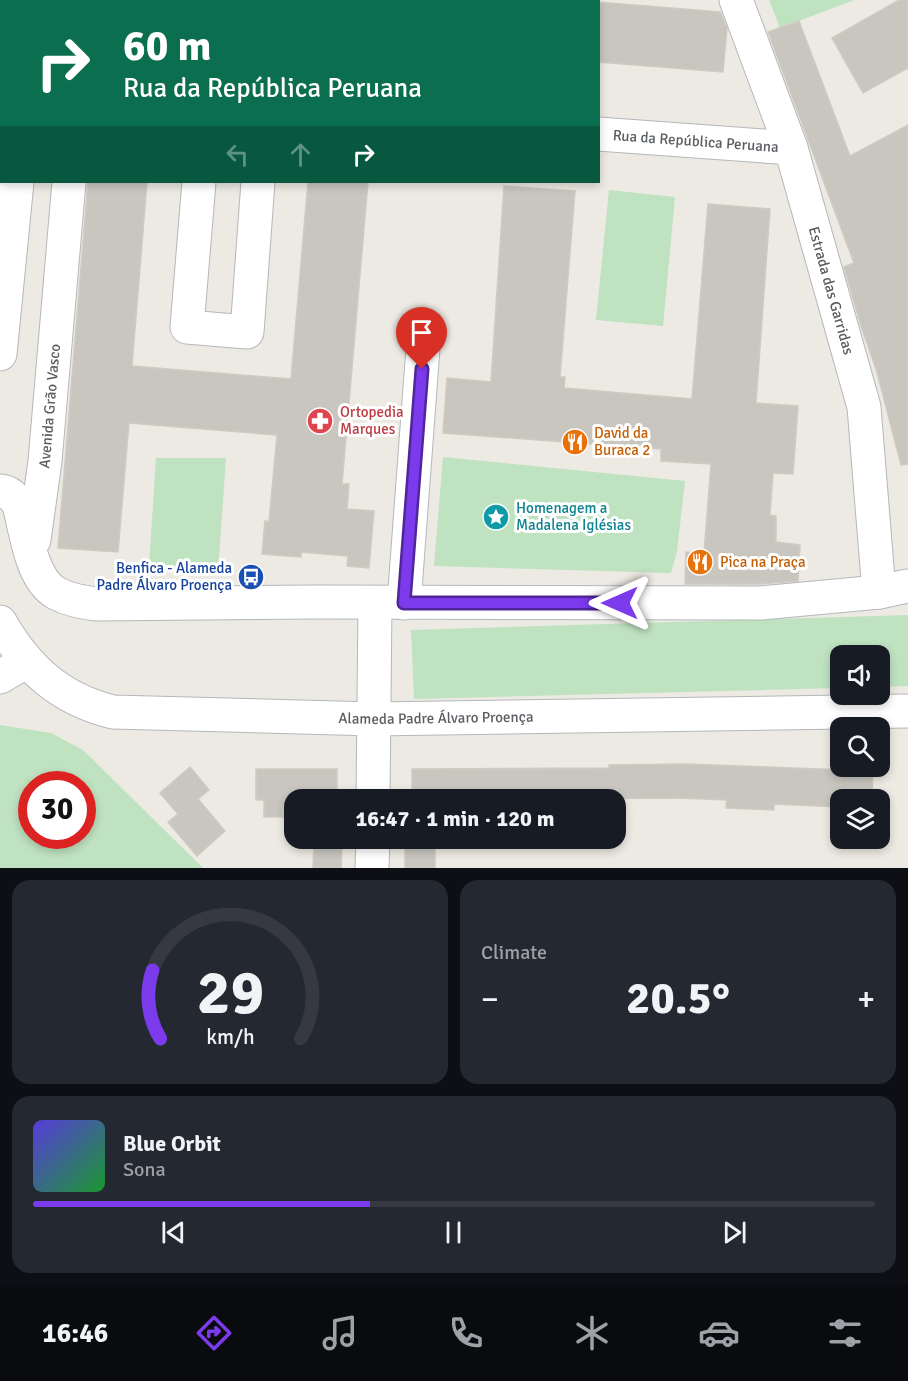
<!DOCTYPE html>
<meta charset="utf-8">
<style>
body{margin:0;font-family:Signika,sans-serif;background:#242831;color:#f1f3f6;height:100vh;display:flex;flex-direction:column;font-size:22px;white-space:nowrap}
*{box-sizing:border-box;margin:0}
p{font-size:20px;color:#9ea1a6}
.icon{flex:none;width:33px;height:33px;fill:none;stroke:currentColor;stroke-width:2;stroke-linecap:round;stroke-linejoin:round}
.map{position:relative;height:868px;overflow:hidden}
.drawer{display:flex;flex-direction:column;gap:12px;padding:12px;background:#0d0f14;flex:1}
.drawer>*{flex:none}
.top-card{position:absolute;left:0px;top:0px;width:600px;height:183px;box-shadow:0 3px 9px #0003;background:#0b6e4f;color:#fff;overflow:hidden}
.buttons{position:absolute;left:830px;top:645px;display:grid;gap:12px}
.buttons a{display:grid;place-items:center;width:60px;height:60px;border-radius:12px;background:#171b24;box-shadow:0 3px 9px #0003;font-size:30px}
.speed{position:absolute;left:18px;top:771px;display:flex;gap:12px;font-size:30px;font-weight:700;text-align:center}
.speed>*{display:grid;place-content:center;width:78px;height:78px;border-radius:50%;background:#171b24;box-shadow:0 3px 9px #0003;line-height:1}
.speed .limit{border:9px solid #d22;background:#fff;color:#111}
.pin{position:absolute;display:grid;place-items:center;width:51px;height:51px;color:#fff;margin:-62px -26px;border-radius:50% 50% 50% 0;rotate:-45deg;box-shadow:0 0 6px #0007}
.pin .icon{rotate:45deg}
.me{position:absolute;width:66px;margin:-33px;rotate:270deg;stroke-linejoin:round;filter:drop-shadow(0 0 4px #0008)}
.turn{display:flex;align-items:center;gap:21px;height:126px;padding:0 24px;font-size:27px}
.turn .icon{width:78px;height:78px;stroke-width:2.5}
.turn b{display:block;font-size:42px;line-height:51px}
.lanes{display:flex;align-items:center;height:57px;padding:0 24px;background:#0003;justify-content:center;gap:30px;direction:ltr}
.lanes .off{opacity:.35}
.big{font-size:45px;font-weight:700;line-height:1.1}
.drawer .card{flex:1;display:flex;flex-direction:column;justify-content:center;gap:9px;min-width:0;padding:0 21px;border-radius:18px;background:#242831}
.drawer .dial{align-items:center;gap:0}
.dial svg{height:156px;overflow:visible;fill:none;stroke:#363941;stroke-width:7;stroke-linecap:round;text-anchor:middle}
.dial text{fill:#f1f3f6;stroke:none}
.song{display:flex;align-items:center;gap:18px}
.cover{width:72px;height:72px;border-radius:9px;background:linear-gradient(135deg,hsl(250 70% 55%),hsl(130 70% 35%))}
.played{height:6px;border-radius:3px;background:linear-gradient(90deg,#7c3aed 40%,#363941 40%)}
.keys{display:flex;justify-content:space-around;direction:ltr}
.heat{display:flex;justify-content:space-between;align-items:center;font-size:33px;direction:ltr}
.drawer .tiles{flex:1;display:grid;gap:12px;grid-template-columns:1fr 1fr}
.card:last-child{grid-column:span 2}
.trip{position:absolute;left:284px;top:789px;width:342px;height:60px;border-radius:18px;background:#171b24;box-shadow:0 3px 9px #0003;font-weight:700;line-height:60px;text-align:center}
.menu{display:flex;height:96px;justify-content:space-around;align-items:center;background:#090b0e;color:#9ea1a6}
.menu .icon{width:42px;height:42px}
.menu .selected{color:#7c3aed}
.menu b{font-size:27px;color:#f1f3f6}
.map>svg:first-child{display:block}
.green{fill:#bfe2c0;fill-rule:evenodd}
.building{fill:#c9c6c0;stroke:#d0cbc0;stroke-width:1.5}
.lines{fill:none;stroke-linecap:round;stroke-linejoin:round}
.minor-casing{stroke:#b4b7bb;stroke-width:35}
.minor{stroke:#fff;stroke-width:33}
.route-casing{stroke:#51269a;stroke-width:15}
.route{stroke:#7c3aed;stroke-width:10}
.labels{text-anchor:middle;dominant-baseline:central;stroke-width:6;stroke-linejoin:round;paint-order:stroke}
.street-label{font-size:15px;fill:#5a5d61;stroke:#fff}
.health-label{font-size:15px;fill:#be3a42;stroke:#fff;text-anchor:start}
.food-label{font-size:15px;fill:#c56008;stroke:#fff;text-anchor:start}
.culture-label{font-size:15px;fill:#0d838f;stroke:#fff;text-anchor:start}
.transit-label{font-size:15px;fill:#164399;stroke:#fff;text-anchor:end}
</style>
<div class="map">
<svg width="908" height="868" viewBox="0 0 908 868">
<rect width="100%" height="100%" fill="#eceae2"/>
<g class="green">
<polygon points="769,0 854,0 780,28"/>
<polygon points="609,190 675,197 663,326 596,320"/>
<polygon points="443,457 685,481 677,551 671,573 434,566"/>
<polygon points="156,458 226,458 218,570 149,567"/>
<polygon points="908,615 908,686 879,687 879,656 840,656 840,688 414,699 411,630"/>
<path d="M0 725 51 733 83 750 203 868H0ZM82 784V836H32V784Z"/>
</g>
<g class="building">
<polygon points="899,0 908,0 908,68 863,93 832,38"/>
<polygon points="598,2 720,12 727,28 723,72 598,62"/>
<polygon points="799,21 850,156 908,125 908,464 901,465 877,372 861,326 844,267 854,263 768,32"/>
<polygon points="88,182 147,182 132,366 291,379 308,182 368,182 342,484 349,484 347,509 374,511 369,568 347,566 348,556 301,552 301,557 262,554 265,521 269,522 277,435 129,423 118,552 58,548"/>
<polygon points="504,186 575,191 560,377 565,377 564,388 692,399 708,204 770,209 756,403 798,406 793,474 773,473 770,515 776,516 776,542 800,545 798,581 760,584 685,584 686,552 704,553 711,464 661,461 661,449 443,433 447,378 491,382"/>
<polygon points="688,764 873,771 872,800 840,800 840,807 774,804 774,810 726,808 727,800 679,798 412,800 412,769 609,768 609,765"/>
<polygon points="190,767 209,790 198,799 225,831 197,856 168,822 178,814 160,793"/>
<polygon points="256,769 337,769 337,800 294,800 294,806 283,806 283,817 264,817 264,800 256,800"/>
<rect x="405" y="840" width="30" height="28"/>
<polygon points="314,845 342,845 341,868 313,868"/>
</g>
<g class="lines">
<defs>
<g id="minor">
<path id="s1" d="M736 0 791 148 864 407 879 592"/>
<polyline points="35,2 35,0"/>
<polyline points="86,2 87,0"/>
<polyline points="0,104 2,104"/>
<path id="s2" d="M598 134 791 148"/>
<polyline points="199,182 187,327 247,332 258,182"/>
<polyline points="0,354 17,182"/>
<path d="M0 491C10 492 14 497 19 505 26 531 31 579 56 593 69 600 82 602 96 604L316 602 761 603 879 592 908 586"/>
<path id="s3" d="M34 540 45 461 69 182"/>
<polyline points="404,603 423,348"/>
<path id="s4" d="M0 622C27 669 60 699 113 712L374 719 908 711"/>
<polyline points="0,677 27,661"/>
<polyline points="373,800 375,603"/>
<polyline points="372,868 373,838"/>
</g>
</defs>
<use href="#minor" class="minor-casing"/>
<use href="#minor" class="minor"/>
</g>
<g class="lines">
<defs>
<polyline id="route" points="422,369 404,603 620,603"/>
</defs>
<use href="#route" class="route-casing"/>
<use href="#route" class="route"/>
</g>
<defs>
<symbol id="pharmacy-disc" viewBox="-11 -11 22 22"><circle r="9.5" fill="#e0444e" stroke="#fff"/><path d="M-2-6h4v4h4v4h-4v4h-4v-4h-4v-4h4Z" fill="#fff"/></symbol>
<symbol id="restaurant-disc" viewBox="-11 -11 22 22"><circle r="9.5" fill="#e8710a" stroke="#fff"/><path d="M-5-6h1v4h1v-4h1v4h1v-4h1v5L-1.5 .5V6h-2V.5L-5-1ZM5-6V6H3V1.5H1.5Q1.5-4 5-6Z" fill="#fff"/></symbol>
<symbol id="sight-disc" viewBox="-11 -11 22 22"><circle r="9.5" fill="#0f9aa8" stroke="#fff"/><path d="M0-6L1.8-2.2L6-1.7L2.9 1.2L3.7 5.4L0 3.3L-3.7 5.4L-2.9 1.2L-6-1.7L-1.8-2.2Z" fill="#fff"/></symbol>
<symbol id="bus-disc" viewBox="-11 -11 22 22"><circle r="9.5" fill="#1a4fb4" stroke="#fff"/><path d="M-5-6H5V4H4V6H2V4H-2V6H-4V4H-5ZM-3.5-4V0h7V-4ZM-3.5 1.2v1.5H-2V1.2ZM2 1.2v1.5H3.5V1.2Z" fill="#fff"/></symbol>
</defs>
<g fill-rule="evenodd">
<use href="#pharmacy-disc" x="305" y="406" width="30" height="30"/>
<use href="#restaurant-disc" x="560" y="427" width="30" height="30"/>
<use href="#sight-disc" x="481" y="502" width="30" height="30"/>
<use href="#restaurant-disc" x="685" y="547" width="30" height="30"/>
<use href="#bus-disc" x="236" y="562" width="30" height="30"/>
</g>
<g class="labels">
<g class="street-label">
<text stroke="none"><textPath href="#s2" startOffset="98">Rua da República Peruana</textPath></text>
<text stroke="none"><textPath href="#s1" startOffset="306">Estrada das Garridas</textPath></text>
<text stroke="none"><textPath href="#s3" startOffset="135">Avenida Grão Vasco</textPath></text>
<text stroke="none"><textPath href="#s4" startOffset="472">Alameda Padre Álvaro Proença</textPath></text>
</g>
<g class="health-label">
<text x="340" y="412">Ortopedia<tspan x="340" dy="17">Marques</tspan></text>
</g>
<g class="food-label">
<text x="594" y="433">David da<tspan x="594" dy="17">Buraca 2</tspan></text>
<text x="720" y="562">Pica na Praça</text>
</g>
<g class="culture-label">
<text x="516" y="508">Homenagem a<tspan x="516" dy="17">Madalena Iglésias</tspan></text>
</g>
<g class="transit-label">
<text x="232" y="568">Benfica - Alameda<tspan x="232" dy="17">Padre Álvaro Proença</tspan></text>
</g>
</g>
</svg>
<div class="buttons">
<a><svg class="icon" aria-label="sound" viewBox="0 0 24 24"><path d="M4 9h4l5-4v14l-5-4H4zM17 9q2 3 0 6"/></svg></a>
<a><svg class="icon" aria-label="search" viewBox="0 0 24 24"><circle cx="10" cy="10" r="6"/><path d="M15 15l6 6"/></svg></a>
<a><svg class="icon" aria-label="layers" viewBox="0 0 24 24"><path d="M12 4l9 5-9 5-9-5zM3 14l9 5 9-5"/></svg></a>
</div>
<div class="speed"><div class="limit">30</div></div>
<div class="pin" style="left:422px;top:369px;background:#d93025"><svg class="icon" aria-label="arrive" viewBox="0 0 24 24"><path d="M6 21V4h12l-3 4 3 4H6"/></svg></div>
<svg class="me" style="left:620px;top:603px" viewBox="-20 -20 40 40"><path d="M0-17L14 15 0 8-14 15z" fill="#7c3aed" stroke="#fff" stroke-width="4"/></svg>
<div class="trip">16:47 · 1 min · 120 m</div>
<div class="top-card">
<div class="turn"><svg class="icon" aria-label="right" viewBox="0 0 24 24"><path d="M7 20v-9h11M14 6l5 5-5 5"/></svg><div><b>60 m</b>Rua da República Peruana</div></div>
<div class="lanes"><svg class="icon off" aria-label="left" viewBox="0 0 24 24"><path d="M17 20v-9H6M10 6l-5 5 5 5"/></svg><svg class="icon off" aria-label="ahead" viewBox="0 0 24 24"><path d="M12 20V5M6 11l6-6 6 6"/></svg><svg class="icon" aria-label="right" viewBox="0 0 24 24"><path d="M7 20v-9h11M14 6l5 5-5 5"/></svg></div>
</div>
</div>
<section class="drawer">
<div class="tiles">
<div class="card dial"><svg viewBox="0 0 100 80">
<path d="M14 69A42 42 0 1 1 86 69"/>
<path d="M14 69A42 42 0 0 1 10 34" stroke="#7c3aed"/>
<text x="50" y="56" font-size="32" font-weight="700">29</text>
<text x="50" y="72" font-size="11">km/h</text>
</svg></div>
<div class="card"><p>Climate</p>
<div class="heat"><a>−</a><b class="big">20.5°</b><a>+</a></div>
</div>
<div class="card">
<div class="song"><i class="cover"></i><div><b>Blue Orbit</b><p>Sona</p></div></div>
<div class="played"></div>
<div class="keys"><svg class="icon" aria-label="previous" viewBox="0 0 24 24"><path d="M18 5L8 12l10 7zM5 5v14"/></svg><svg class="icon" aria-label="pause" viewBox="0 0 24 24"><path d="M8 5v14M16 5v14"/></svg><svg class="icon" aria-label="next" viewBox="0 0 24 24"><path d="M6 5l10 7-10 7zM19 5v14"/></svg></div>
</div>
</div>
</section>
<nav class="menu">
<b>16:46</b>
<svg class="icon selected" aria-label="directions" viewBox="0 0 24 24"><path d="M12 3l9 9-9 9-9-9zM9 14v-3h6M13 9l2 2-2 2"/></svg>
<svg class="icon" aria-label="music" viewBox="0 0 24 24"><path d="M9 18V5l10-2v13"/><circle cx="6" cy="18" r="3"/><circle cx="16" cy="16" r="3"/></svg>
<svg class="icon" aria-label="phone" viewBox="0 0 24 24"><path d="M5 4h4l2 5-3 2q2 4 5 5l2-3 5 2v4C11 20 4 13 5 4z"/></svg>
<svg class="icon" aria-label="climate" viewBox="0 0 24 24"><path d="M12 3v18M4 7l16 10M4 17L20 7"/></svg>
<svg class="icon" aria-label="car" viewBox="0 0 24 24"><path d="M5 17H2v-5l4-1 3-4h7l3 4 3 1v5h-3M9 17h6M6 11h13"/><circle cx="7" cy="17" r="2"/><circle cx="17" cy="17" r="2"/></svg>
<svg class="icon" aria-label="filters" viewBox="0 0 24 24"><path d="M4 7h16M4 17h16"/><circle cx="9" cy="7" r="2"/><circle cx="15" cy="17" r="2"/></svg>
</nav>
